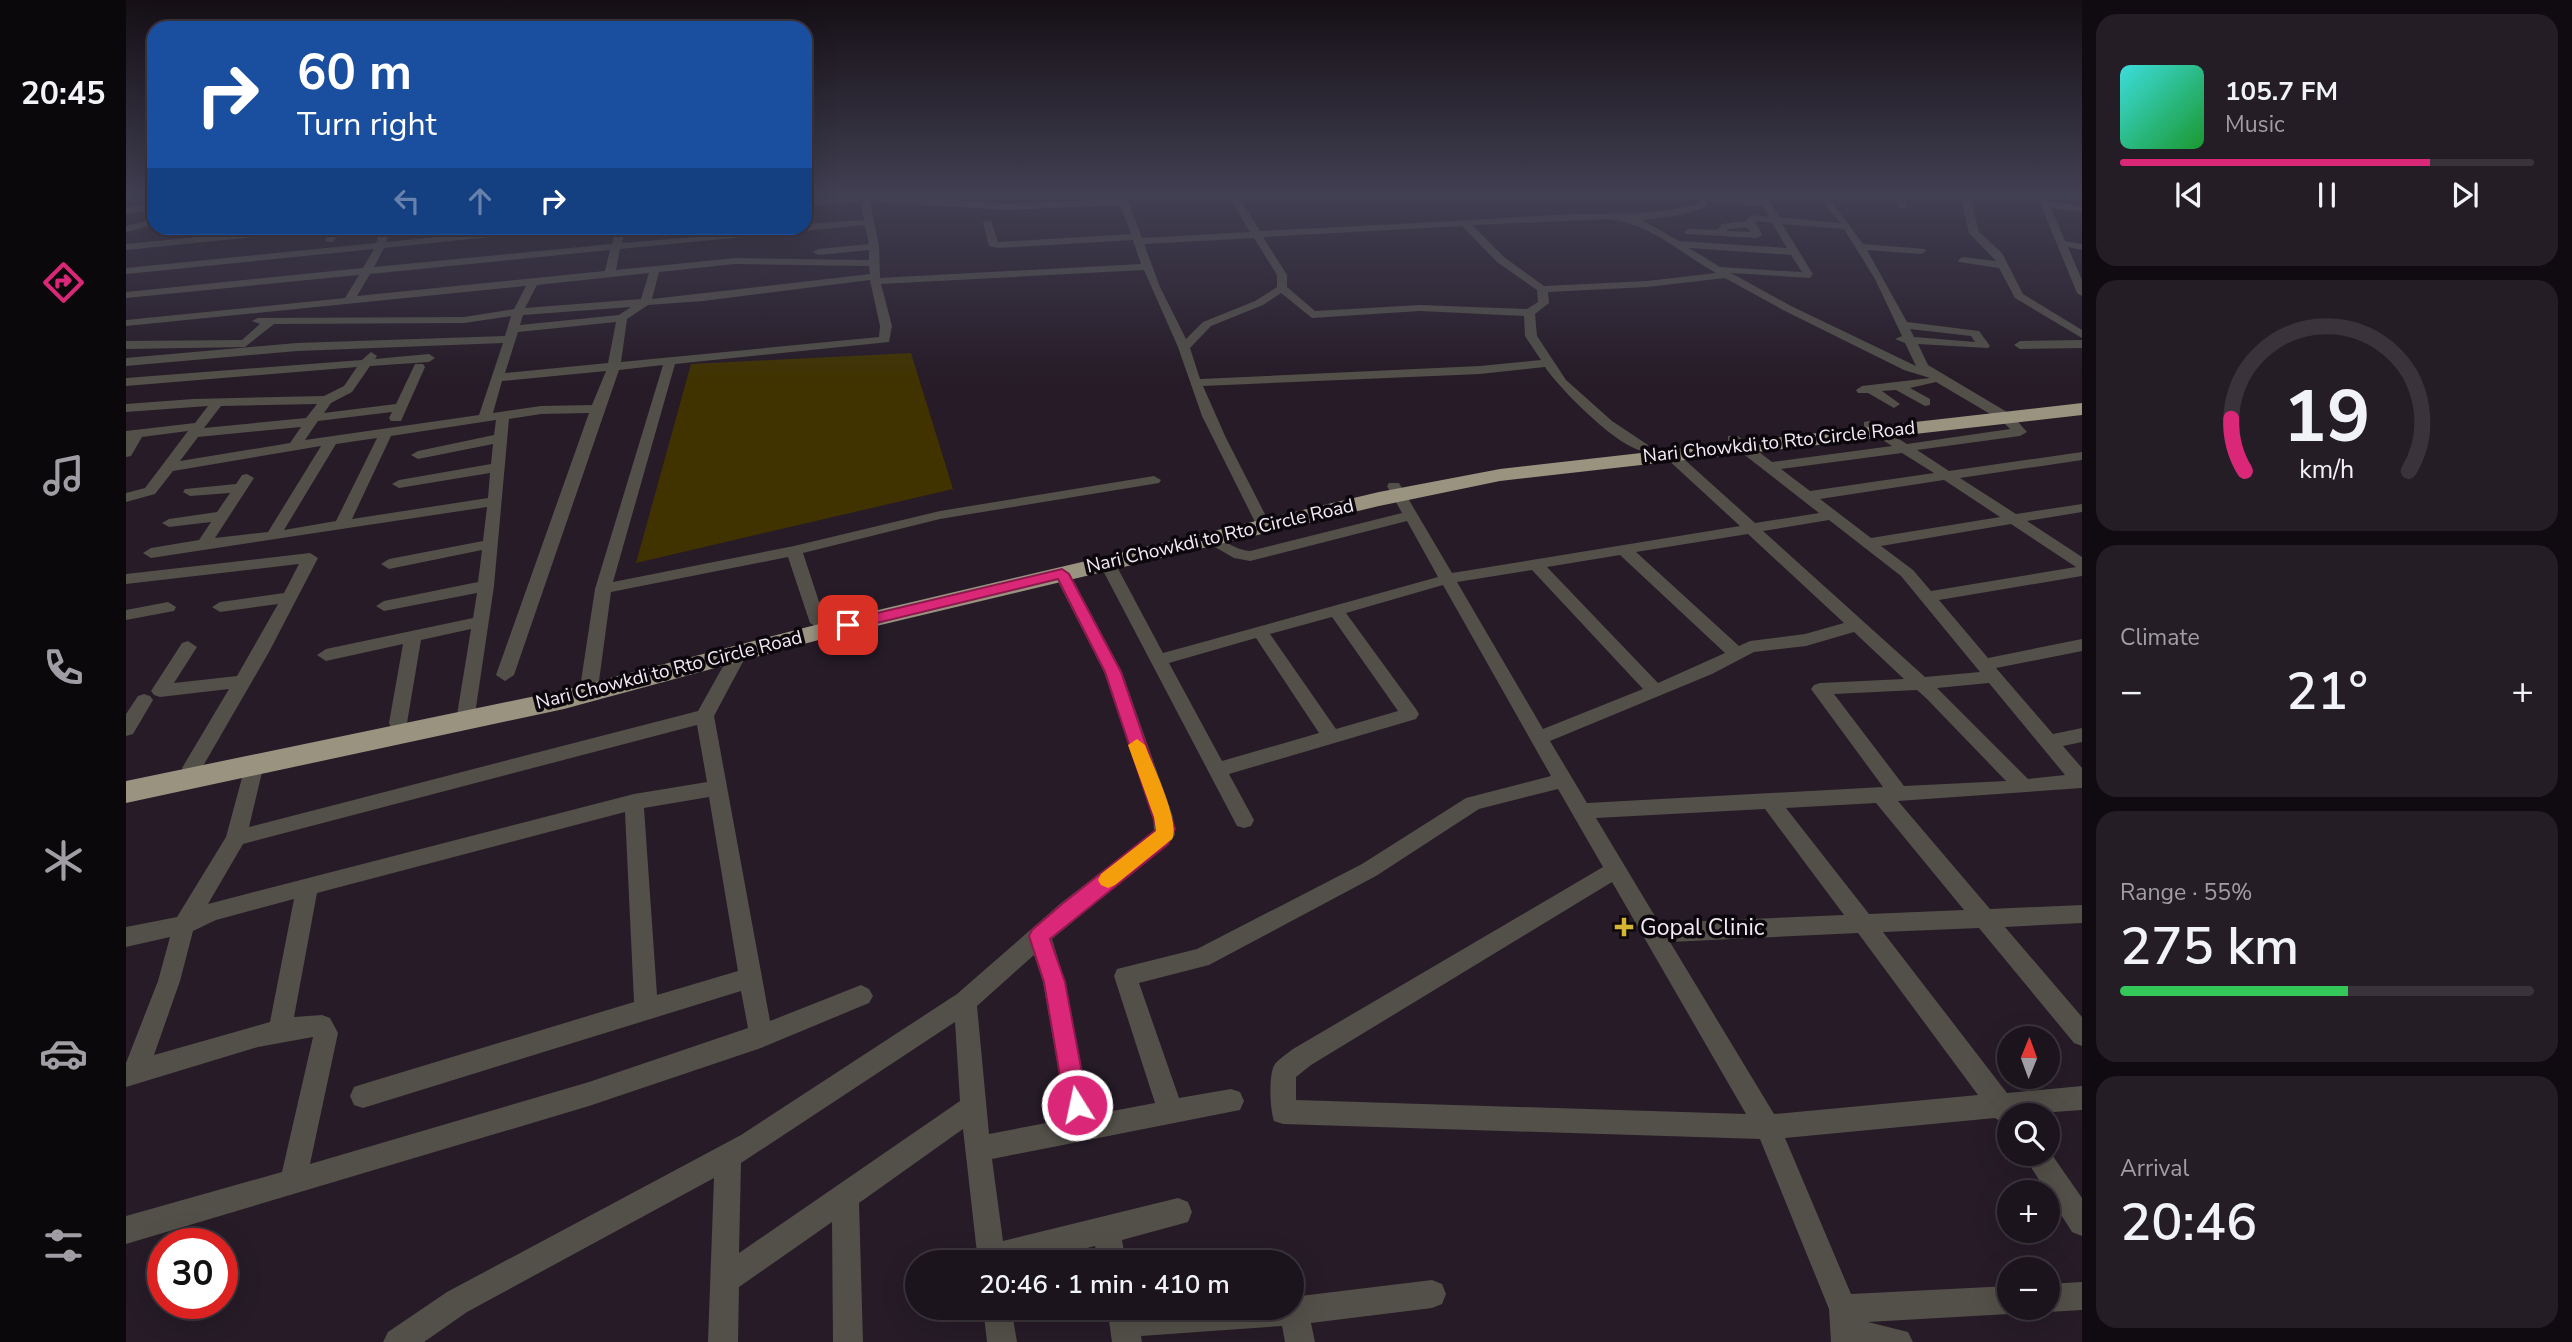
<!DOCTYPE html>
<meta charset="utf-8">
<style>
body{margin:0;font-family:"Nunito Sans",sans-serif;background:#251d26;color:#f1f3f6;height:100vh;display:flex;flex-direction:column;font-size:26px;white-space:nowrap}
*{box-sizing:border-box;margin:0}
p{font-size:23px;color:#a09ea4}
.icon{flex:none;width:38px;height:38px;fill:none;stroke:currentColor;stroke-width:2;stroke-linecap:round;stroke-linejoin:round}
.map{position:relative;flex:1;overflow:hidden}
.details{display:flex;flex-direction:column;gap:14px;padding:14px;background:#0f0b10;width:490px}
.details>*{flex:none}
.banner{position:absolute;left:21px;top:21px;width:665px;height:214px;border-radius:21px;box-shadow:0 7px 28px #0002,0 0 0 2px #3a333b;background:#1a4fa0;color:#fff;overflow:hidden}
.needle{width:46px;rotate:1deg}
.fabs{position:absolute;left:1871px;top:1026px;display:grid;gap:14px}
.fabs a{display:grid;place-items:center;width:63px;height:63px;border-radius:50%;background:#1c141d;box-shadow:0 7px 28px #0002,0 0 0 2px #3a333b;font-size:35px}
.speed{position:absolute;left:21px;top:1228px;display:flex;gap:14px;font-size:35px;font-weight:700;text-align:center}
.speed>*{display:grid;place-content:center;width:91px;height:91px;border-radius:50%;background:#1c141d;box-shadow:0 7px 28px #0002,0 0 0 2px #3a333b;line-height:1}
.speed .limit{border:10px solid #d22;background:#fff;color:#111}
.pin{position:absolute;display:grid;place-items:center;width:60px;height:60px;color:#fff;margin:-30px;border-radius:14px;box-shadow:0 4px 10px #0006}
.me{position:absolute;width:77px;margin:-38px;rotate:350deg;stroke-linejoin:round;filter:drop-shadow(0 0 5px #0008)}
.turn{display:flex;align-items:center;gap:24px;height:147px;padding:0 35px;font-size:32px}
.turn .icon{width:91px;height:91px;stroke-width:2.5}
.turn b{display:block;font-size:49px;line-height:60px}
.lanes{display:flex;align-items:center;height:66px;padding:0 35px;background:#0003;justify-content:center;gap:35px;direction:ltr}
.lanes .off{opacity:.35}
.big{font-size:52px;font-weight:600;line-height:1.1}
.details .tile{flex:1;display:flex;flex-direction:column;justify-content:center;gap:10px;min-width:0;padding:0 24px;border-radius:21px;background:#251d26}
.details .dial{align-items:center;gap:0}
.dial svg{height:182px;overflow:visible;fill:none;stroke:#3a333b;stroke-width:7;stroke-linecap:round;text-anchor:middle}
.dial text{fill:#f1f3f6;stroke:none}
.song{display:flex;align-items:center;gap:21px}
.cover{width:84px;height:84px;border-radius:10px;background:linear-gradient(135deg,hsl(180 70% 55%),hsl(130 70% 35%))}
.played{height:7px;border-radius:4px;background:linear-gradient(90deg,#db2777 75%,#3a333b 75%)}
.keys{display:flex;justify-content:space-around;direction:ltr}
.heat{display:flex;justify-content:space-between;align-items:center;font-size:38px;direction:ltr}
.charge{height:10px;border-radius:5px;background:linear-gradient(90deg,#34c759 55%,#3a333b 0)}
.trip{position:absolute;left:779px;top:1250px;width:399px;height:70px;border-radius:35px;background:#1c141d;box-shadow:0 7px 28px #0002,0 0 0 2px #3a333b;font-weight:600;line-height:70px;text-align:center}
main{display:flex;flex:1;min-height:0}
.tab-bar{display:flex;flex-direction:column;width:126px;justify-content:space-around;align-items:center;background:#0b080c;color:#a09ea4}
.tab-bar .icon{width:49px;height:49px}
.tab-bar .active{color:#db2777}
.tab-bar b{font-size:32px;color:#f1f3f6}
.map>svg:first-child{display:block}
.green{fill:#403300}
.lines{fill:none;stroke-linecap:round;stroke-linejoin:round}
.minor{fill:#525048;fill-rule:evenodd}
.highway{fill:#999380;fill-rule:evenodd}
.route{fill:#db2777;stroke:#8e194d;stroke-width:2}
.slow{fill:#f59e0b}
.poi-dot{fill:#d6b534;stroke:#0c070d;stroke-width:2.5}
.labels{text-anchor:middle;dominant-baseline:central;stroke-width:7;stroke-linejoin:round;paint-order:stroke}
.street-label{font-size:19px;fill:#f3ebf3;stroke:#0c070d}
.near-poi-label{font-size:23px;fill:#f3ebf3;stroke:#0c070d;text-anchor:start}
</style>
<main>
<nav class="tab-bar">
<b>20:45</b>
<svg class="icon active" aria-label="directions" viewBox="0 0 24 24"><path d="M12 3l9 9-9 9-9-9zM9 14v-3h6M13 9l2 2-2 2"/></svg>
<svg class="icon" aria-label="music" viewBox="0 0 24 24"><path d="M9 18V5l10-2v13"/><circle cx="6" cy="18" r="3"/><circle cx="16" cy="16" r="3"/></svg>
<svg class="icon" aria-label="phone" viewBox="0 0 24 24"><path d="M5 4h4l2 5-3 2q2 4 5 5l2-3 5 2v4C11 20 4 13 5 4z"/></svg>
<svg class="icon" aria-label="climate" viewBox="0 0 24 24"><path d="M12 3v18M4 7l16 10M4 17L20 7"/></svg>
<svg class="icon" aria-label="car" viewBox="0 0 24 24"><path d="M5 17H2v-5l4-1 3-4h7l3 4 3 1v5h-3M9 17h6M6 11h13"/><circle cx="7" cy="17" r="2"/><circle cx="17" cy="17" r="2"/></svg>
<svg class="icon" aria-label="filters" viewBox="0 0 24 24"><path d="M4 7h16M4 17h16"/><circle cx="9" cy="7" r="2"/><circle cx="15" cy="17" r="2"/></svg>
</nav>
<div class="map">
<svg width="1956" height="1342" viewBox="0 0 1956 1342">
<rect width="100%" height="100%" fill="#261b27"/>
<polygon class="green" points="785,353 827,489 510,563 565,364"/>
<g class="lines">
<g class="minor">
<path d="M734 193 881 204 992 199 990 193H999L1016 238 1124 232 1101 193H1110L1134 231C1232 226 1331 221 1429 215 1478 212 1525 218 1573 203L1571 193 1633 200 1630 193H1639L1653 217 1714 223 1690 193H1699L1737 244 1799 249 1800 251 1795 254 1741 250 1781 322 1853 331 1864 346 1862 348 1792 344 1802 365 1886 415 1901 432 1894 436 1791 450 1823 471 1956 452V460L1834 478 1890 514 1956 504V512L1901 521 1956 557V576L1813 600 1862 658 1956 639V651L1870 668 1927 734 1956 728V742L1937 746 1956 768V788L1772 801 1864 909 1956 905V923L1879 927 1956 1017V1046L1948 1043 1853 928 1757 932 1881 1093 1956 1086V1110L1883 1115 1881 1125 1869 1118 1659 1138 1725 1294 1883 1286V1307H1894L1893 1310 1883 1314 1742 1322 1782 1332 1787 1342H1705L1703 1309 1634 1139 1157 1124 1148 1121C1144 1110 1142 1074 1149 1064 1154 1058 1162 1053 1167 1049L1477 867 1432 789 1353 809 1250 876 1083 965 1013 983 1053 1098 1105 1089 1114 1092 1118 1101 1114 1110 866 1159 877 1241 1052 1198 1062 1202 1066 1212 1062 1222 996 1240 1000 1262H972L969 1246 906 1262H852L837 1129 733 1203 737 1342H707L706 1222 613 1287 612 1342H582L588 1178 341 1312 298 1342H257L262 1332 321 1292 615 1135 831 994 935 903 1028 831 1027 817 978 672 928 574 930 571 936 569 944 574 996 672 1047 817 1049 834 1046 840 926 939 939 982 965 1115 1029 1103 988 976 991 969 1071 949 1236 864 1340 798 1425 776 1317 585 1220 613 1290 709 1293 714 1290 719 1103 774 1128 820 1125 826 1118 828 1111 826 973 563 975 560H987L989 563 1037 653 1312 577 1281 521 1124 561 1108 558 1075 539 1083 534C1097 539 1109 550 1124 551L1276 513 1261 486 1263 483H1273L1326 573 1614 526 1539 457V451H1549L1629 523 1693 513 1602 442V436H1612L1646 462 1766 446 1738 428V422L1743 421 1781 444 1884 429 1876 421 1810 382 1784 388 1804 399V405L1799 406 1770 390 1756 391 1774 404 1768 408 1742 393H1732L1730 390 1736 386 1804 378 1778 370 1657 310 1599 278 1521 287 1422 292 1423 303 1409 314 1411 336 1440 380 1486 421 1522 445V451C1498 455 1432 387 1419 367L1354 374 1077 386 1100 438 1145 526 1138 530 1131 526 1076 416 1052 347 1018 270 755 284 766 326 763 342 549 364 487 582 668 546 814 511 1028 476 1035 480 1033 483 814 519 677 553 700 623 692 628 684 623 662 557 485 592 473 681 464 687 455 681 469 589 537 365 493 370 388 675 379 681 370 675 463 413 415 414 383 419 368 586 348 721 345 726H333L330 721 345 629 295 640 281 723 279 728H265L263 723 277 644 200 661 191 655 200 649 347 618 351 593 258 611 250 606 258 601 352 582 356 550 263 569 255 564 263 559 357 541 361 507 25 558 17 553 25 548 73 540 85 522 43 527 36 523 43 519 91 512 104 493 64 496 57 492 59 489 110 484 116 475 121 474 128 478 89 538 142 532 195 446 47 471 29 494 0 502V493L19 488 62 431 16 437 5 456 0 457V431L69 423 82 406 0 412V404L67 399 198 396 218 386 231 367 0 386V378L236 360 245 352 251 356 249 359 303 354 309 358 303 362 244 366 226 392 205 403 198 413 270 404 289 364H297L299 367 275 421H265L263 418 266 412 192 421 179 440 353 415 377 343 171 351 0 366V358L171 343 379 336 385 316 338 323 148 324 119 347 0 349V341L116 340 134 324 126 321 132 318 338 317 388 309 400 286 0 326V320L219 298 233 275 0 298V292L237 268 248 249 0 274V268L250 243 256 228H265L260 242 400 228H429L424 231 258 248 248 267 486 244 490 228H499L496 243 679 228V224L738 220 735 201 679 206V200L734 196ZM744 201 881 210 994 205 1005 234 872 242 865 220 857 222 863 246 872 248 1007 240 1015 264 754 278 753 246ZM1582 202 1637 206 1643 217 1625 215 1620 221 1596 224 1591 230 1563 229 1558 232 1560 234 1631 238 1636 235 1629 221 1646 223 1661 248 1553 241 1516 220 1554 215 1580 207ZM1482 219C1524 223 1554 253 1590 273L1521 281 1418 286 1378 257 1346 225ZM1656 224 1718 229 1749 279 1776 336 1769 339 1779 343 1790 366 1665 306 1605 273 1684 278 1687 274ZM739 225 743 244 692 249 687 252 692 255 743 250V260L609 258 490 270 494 249ZM1336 226 1371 262 1411 290 1412 302 1401 309 1294 305 1189 311 1161 287V275L1137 237ZM1621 227 1624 232 1601 231 1602 229ZM1128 238 1151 275V287L1129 301 1077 322 1060 339 1034 287 1018 244ZM1563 248 1665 255 1676 272 1594 267ZM484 250 479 271 231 296 244 274ZM609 264 743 266 744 274 526 299 533 272ZM523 273 515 299 399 308 411 285ZM744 280 754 326 753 337 495 362 501 319 522 305 577 301ZM1155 293 1186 318 1294 311 1398 316 1399 336 1415 360 1354 366 1074 379 1064 348 1085 326 1137 305ZM505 307 493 315 394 325 397 315ZM490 322 482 363 379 373 392 332ZM1784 329 1845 336 1849 342 1788 337ZM480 371 466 405 415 406 367 413 376 381ZM191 404 180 418 78 428 95 406ZM370 420 368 435 292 451 285 455 292 459 367 444 365 464 273 480 266 484 273 488 364 473 362 498 226 519 265 436ZM175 427 164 443 54 461 72 437ZM251 438 210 521 158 530 210 444ZM1776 453 1808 473 1684 491 1655 469ZM1818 480 1874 517 1745 538 1694 499ZM1703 520 1775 576 1854 672 1799 677 1637 531ZM1885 524 1950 567 1805 591 1787 570 1755 546ZM1622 534 1718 623 1679 634 1624 641 1613 646 1510 552ZM1494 555 1599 653 1532 683 1421 567ZM1406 570 1517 689 1417 729 1331 582ZM1206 617 1272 711 1210 729 1144 634ZM1728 632 1778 679 1694 683 1688 685 1685 689 1757 787 1461 803 1424 741 1586 674 1628 652 1680 646ZM1130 638 1193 733 1096 761 1043 663ZM1863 683 1939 775 1902 779 1811 688ZM1791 690 1801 699 1880 781 1778 786 1708 694ZM1750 803 1838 910 1743 914 1660 808ZM1639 809 1718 915 1533 923 1470 818ZM1486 882 1620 1114 1170 1100V1077L1185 1065ZM1732 933 1852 1095 1648 1114 1544 942ZM908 955 917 982 941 1119 863 1134 851 1006ZM829 1022 834 1101 613 1253 615 1163Z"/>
<polygon points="1771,193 1780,193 1780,209 1772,207"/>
<polygon points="1834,193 1843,193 1853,232 1876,253 1897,294 1956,330 1956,338 1889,298 1873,268 1833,262 1832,260 1837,257 1870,261 1843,233"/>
<polygon points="1910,193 1919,193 1922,202 1956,206 1956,212 1925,208 1939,241 1956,244 1956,250 1942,247 1956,280 1956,296 1951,293"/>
<polygon points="1946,193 1956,193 1956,197 1947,195"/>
<polygon points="28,204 28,210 0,214 0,208"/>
<path d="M28 211C28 229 15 228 0 232V226L17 222Z"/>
<polygon points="161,228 190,228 185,231 0,250 0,244"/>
<polygon points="208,228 217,228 207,242 201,242 199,240"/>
<polygon points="1956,340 1956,348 1894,349 1888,345 1894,341"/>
<polygon points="184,553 192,558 143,652 73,773 66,775 59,773 56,768 103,689 34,697 28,695 25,691 56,643 62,641 71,647 48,683 111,676 152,604 94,612 86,607 94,602 158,593 173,564 0,584 0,574"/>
<polygon points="42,602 50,607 48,611 0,620 0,610"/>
<path d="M611 650 620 656 588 716 644 1021 735 985 743 989 747 996 743 1003 635 1048 463 1106 0 1244V1216L156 1172 187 1037 132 1047 0 1087V1063L32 981 44 937 0 947V927L51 917 100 837 120 763 127 761 134 763 137 768 123 827 572 711 605 652ZM571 725 581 782 508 794 82 904 117 844ZM583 797 612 971 531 995 518 808ZM499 812 508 1002 237 1084 228 1087 224 1096 228 1105 237 1108 615 991 622 1028 463 1082 184 1164 212 1033 204 1018 196 1015 168 1017 191 893ZM168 899 144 1022 28 1055 54 981 67 931 90 920Z"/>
<polygon points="18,694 24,696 27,700 7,734 0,736 0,714 12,696"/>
<polygon points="1922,1149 1956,1198 1956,1236 1946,1232 1896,1153 1922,1153"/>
<polygon points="1306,1280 1316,1284 1320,1294 1316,1304 1306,1308 1185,1323 1189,1342 1159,1342 1156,1326 1015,1336 1016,1342 986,1342 981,1307 1166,1307 1166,1297"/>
<polygon points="1956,1282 1956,1310 1922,1312 1912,1308 1922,1307 1922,1284"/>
<polygon points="857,1307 885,1307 891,1342 861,1342"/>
</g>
<polygon class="highway" points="1956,403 1956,415 1374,481 1253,506 700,638 438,709 0,803 0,781 438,690 697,623 1253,492 1374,469"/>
</g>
<linearGradient id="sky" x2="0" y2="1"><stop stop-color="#150f15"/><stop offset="0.51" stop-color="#413f52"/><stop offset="1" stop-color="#413f52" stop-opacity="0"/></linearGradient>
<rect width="1956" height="381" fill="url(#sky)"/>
<polygon class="route" points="936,569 943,574 995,672 1049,829 1042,844 924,939 939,982 962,1105 959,1113 951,1116 943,1113 939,1105 918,982 903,936 906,930 936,904 1031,829 979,672 932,579 722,630 715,625 722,620"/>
<path class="slow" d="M1011 739 1019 745C1026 764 1055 823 1046 839L989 885 982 888 975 885 972 880 975 874 1030 831 1028 817 1002 745Z"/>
<path class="poi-dot" d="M1494.5 916.5h7v7h7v7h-7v7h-7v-7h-7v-7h7z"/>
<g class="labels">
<g class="street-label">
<text transform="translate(1653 442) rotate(-6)">Nari Chowkdi to Rto Circle Road</text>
<text transform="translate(1094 536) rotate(-13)">Nari Chowkdi to Rto Circle Road</text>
<text transform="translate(543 670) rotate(-14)">Nari Chowkdi to Rto Circle Road</text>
</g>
<g class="near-poi-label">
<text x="1514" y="927">Gopal Clinic</text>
</g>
</g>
</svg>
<div class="fabs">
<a><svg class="needle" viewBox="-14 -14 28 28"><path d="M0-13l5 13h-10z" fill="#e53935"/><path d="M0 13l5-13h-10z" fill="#a09ea4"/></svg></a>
<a><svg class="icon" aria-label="search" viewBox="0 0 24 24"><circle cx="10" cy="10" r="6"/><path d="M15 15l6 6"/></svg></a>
<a>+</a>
<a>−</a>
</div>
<div class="speed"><div class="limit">30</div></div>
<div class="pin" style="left:722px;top:625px;background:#d93025"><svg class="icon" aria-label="arrive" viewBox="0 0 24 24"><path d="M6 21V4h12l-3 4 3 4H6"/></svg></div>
<svg class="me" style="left:951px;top:1105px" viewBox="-20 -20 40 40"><circle r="17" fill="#db2777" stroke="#fff" stroke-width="3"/><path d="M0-11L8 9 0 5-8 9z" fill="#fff"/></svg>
<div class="trip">20:46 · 1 min · 410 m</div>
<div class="banner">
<div class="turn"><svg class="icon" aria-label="right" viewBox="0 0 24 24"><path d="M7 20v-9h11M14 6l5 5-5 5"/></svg><div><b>60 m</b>Turn right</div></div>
<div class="lanes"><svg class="icon off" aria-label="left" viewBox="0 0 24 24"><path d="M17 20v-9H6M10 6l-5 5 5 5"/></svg><svg class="icon off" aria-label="ahead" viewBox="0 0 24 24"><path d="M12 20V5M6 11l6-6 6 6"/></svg><svg class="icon" aria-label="right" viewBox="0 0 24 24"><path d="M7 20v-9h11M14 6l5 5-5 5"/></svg></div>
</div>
</div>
<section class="details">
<div class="tile">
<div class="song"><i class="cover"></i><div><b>105.7 FM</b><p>Music</p></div></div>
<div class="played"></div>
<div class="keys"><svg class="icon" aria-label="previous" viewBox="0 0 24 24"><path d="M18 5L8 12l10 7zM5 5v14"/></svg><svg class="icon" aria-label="pause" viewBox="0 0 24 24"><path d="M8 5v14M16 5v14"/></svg><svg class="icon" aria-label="next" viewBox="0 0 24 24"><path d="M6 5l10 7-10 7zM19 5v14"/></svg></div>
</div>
<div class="tile dial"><svg viewBox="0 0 100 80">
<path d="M14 69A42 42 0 1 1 86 69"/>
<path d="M14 69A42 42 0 0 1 8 46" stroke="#db2777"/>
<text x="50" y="56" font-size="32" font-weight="700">19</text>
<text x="50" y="72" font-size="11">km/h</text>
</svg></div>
<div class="tile"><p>Climate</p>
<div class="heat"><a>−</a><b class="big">21°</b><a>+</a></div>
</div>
<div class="tile"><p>Range · 55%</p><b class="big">275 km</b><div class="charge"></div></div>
<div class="tile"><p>Arrival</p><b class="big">20:46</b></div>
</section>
</main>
